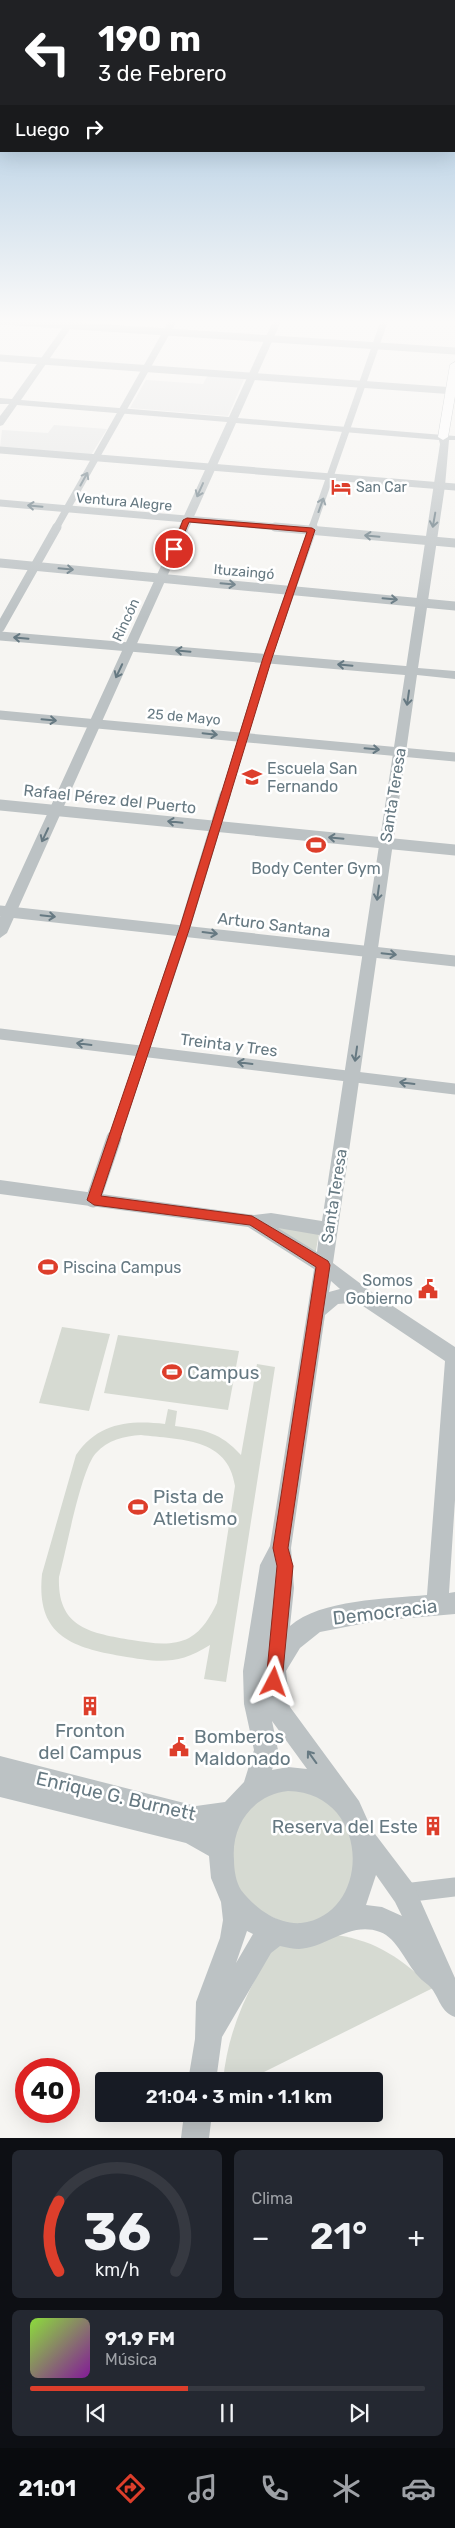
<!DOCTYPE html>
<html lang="es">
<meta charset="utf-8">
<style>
body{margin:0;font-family:Rubik,sans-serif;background:#242831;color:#f1f3f6;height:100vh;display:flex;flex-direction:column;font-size:19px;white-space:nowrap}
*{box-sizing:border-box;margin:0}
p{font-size:16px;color:#9ea1a6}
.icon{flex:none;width:28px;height:28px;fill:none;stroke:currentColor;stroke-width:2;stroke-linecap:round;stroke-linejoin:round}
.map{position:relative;height:2138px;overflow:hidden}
.drawer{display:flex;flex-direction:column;gap:12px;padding:12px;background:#0d0f14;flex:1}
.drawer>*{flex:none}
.top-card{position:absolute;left:0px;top:0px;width:455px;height:152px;box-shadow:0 5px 20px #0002;background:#202124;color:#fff;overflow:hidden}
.speed{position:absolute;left:15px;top:2058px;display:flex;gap:10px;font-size:25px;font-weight:700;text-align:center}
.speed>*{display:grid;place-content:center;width:65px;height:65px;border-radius:50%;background:#171b24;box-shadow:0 5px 20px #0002;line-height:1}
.speed .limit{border:8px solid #d22;background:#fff;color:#111}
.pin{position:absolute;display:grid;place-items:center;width:42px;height:42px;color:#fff;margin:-21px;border:2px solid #fff;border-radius:50%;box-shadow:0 1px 5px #0007}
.me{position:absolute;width:55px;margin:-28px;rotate:4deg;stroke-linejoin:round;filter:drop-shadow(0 0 4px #0008)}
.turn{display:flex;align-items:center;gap:18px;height:105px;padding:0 15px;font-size:22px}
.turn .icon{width:65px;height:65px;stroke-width:2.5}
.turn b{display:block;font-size:35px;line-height:42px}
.then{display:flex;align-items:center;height:48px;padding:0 15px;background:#0003;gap:10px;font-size:19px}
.big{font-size:38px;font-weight:600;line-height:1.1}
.drawer .card{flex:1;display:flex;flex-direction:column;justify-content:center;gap:8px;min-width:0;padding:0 18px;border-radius:8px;background:#242831}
.drawer .dial{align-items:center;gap:0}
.dial svg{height:130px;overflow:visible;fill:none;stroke:#363941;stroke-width:7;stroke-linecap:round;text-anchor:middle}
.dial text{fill:#f1f3f6;stroke:none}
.song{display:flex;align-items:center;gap:15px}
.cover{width:60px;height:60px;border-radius:8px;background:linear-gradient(135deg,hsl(90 70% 55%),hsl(290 70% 35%))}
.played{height:5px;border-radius:2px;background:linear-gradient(90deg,#dd3e2b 40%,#363941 40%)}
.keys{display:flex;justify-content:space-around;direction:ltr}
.heat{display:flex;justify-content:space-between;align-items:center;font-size:28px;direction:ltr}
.drawer .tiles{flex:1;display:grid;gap:12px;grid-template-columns:1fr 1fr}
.card:last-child{grid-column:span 2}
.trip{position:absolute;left:95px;top:2072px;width:288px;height:50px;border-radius:5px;background:#171b24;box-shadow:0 5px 20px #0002;font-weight:600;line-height:50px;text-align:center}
.dock{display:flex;height:80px;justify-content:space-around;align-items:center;background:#090b0e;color:#9ea1a6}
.dock .icon{width:35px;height:35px}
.dock .selected{color:#dd3e2b}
.dock b{font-size:22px;color:#f1f3f6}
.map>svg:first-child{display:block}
.built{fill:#e6e7e6}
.green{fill:#d6dad2;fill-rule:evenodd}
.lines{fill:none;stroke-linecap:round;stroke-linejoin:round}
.secondary-casing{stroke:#afb6b9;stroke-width:1}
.minor-far4{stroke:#bcc2c4;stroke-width:7}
.minor-far3{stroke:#bcc2c4;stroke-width:9}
.minor-far2{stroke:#bcc2c4;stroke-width:11}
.minor-far1{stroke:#bcc2c4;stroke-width:15}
.minor{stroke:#bcc2c4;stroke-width:19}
.tertiary{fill:#bcc2c4;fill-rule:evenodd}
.secondary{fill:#fff;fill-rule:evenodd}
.oneway{stroke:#667982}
.route{fill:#dd3e2b;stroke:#90281c}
.labels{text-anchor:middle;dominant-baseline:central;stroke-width:5;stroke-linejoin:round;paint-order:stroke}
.far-poi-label{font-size:14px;fill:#667982;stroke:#fff;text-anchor:start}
.far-street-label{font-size:14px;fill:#667982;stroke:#fff}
.poi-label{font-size:16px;fill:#667982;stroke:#fff;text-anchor:start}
.street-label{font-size:16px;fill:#667982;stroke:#fff}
.near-poi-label{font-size:19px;fill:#667982;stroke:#fff;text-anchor:start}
.near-street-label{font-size:19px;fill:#667982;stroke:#fff}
</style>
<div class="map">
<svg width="455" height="2138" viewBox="0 0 455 2138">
<rect width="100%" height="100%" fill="#f6f5f2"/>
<g class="built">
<polygon points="208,375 244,379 228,416 130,408 146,380 203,384"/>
<polygon points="54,425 107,429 91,455 0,448 2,430 48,433"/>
</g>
<g class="green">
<polygon points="268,1225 319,1233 315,1256"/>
<polygon points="62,1327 110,1334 89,1411 39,1403"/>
<polygon points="118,1335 239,1351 228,1410 104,1393"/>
<path d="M257 1364 275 1367 226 1682 204 1679 210 1645C177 1666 157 1662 121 1656 69 1647 36 1634 42 1574L76 1455C98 1423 129 1420 165 1424L168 1409 177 1411 175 1426C205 1430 220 1432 241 1455ZM141 1435C180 1440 228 1437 235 1486L217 1603C210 1617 203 1630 189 1638 171 1647 151 1643 132 1640 91 1633 57 1628 59 1577 66 1552 81 1469 96 1453 108 1440 124 1436 141 1435Z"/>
<polygon points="266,1784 342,1800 363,1884 310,1934 236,1901 225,1827"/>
<path d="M336 1935C378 1941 401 1959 433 1988L246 2081H223C228 2029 247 1992 273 1947Z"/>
</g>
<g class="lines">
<defs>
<polygon id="secondary" points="455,362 455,396 448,437 443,440 438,437 450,365"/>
</defs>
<use href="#secondary" class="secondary-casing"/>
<g class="minor-far4">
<polyline points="0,321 455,351"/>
<polyline points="0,358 455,391"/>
<polyline points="0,450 455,487"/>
<polyline points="0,503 290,528"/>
<polyline points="56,528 174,319"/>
<polyline points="312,528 385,319"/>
</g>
<g class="minor-far3">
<polyline points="275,527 455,543"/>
<polyline points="0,563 455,606"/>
<polyline points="0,628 57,527"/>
<polyline points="0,636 411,671"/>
<polyline points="0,715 455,757"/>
<polyline points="225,796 267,658 313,527"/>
</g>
<g class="minor-far2">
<polyline points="0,805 455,850"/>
<polyline points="0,911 455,961"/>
<polyline points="0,1034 455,1089"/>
<polyline points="114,1139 184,930 225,795"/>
</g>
<polyline class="minor-far1" points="93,1200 114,1138"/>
<polyline class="minor" points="404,1893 455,1887"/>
<g class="tertiary">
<path d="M69 319H77L21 400 229 417 274 319H282L238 418 455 436V440H449L445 486 418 668 455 671V679L417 675 333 1263 373 1293 455 1347V1500L449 1593 455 1592V1614L376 1621 320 1632 300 1648 286 1671 290 1707 359 1801 372 1830 413 1884 455 1978V2017C441 2012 440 2000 432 1989 428 1984 422 1981 418 1976 406 1963 397 1938 380 1932 349 1921 327 1948 299 1949 293 1949 286 1947 280 1946L271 1953 222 2037 216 2081H188L195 2039 196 2002 220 1938 223 1920 221 1902 211 1878 209 1856 186 1843 0 1797V1756L196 1806 225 1802 244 1782 254 1750 244 1704 243 1671 260 1565 270 1546 314 1269 248 1227 0 1194V1180L254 1215 271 1213 322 1221 440 444 439 440 236 423 7 933 0 938V917L227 422 17 405 3 425 0 426V416L9 404H0V398L12 399ZM278 1228 319 1235 317 1252ZM331 1281 340 1289 329 1292ZM349 1303 360 1304 445 1361 427 1595C387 1599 321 1599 290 1626L294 1588 291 1548 325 1315 338 1304ZM272 1721 307 1769 288 1767 272 1770 278 1750ZM288 1791C372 1793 372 1915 301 1923 290 1924 278 1920 269 1915 258 1909 248 1899 241 1890 236 1882 234 1870 234 1860 231 1826 252 1795 288 1791ZM376 1875 395 1902 402 1916 382 1907 366 1905ZM247 1931 253 1934 236 1963Z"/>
<polygon points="184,2114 212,2114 209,2138 181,2138"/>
</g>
<use href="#secondary" class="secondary"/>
</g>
<defs><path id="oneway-shaft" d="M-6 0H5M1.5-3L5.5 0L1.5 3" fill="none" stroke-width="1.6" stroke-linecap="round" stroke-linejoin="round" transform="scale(1.25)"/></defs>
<g class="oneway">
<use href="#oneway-shaft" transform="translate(84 479) rotate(-61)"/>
<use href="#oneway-shaft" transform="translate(200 490) rotate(114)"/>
<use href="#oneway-shaft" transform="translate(321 505) rotate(-70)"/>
<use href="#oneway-shaft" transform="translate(35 506) rotate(-175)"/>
<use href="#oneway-shaft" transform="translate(434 520) rotate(100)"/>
<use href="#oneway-shaft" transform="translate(372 536) rotate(-175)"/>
<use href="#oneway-shaft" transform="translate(66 569) rotate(5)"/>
<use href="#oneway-shaft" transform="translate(228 584) rotate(5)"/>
<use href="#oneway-shaft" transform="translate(390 599) rotate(5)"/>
<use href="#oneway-shaft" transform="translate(21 638) rotate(-175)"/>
<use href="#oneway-shaft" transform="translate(183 651) rotate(-175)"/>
<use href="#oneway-shaft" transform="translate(345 665) rotate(-175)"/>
<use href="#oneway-shaft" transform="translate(119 671) rotate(115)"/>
<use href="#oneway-shaft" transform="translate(408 698) rotate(98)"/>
<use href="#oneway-shaft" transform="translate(49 720) rotate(5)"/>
<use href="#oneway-shaft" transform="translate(210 734) rotate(6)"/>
<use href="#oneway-shaft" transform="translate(372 749) rotate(5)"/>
<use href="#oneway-shaft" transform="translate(175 822) rotate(-174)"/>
<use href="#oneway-shaft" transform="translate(45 835) rotate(115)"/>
<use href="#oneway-shaft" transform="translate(336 838) rotate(-175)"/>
<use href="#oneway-shaft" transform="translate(378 893) rotate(98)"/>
<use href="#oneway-shaft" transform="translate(48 916) rotate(6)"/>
<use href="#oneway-shaft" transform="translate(210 933) rotate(7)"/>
<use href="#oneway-shaft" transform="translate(389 954) rotate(6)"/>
<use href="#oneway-shaft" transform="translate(84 1044) rotate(-173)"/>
<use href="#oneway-shaft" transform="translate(356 1054) rotate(98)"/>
<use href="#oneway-shaft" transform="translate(245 1063) rotate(-173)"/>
<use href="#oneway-shaft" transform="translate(407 1083) rotate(-173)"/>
<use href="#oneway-shaft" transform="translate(312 1757) rotate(-126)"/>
</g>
<linearGradient id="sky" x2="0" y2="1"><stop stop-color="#93bada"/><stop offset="0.52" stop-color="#fbfaf9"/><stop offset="1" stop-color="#fbfaf9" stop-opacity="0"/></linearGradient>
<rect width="455" height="618" fill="url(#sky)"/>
<polygon class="route" points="187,518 312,528 315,530 272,658 189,930 101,1196 252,1216 328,1261 330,1265 288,1548 293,1566 282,1682 280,1688 274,1690 268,1688 266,1682 277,1566 273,1548 316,1267 250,1225 94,1205 87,1200 179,930 263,658 307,532 189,522 178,549 171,551 183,520"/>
<defs>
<symbol id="hotel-bare" viewBox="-9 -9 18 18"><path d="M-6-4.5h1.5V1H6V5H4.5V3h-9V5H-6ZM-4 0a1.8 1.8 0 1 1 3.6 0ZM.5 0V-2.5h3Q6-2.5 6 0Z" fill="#dd3e2b" stroke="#fff" stroke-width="2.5" paint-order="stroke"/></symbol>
<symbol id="school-bare" viewBox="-9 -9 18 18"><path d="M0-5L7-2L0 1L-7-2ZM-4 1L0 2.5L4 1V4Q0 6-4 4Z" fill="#dd3e2b" stroke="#fff" stroke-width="2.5" paint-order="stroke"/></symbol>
<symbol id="stadium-bare" viewBox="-9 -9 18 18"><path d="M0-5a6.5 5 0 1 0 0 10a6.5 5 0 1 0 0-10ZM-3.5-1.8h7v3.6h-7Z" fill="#dd3e2b" stroke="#fff" stroke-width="2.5" paint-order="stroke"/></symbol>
<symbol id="civic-bare" viewBox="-9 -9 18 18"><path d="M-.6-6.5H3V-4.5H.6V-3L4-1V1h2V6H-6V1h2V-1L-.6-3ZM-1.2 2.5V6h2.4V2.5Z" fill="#dd3e2b" stroke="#fff" stroke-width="2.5" paint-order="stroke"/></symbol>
<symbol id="building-bare" viewBox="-9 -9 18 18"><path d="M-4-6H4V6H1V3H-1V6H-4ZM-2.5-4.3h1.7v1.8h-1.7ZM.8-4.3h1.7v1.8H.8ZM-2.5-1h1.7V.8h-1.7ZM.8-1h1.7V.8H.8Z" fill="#dd3e2b" stroke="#fff" stroke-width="2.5" paint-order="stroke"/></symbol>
</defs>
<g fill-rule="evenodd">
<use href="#hotel-bare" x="327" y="473" width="28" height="28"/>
<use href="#school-bare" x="238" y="763" width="28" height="28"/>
<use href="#stadium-bare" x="302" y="831" width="28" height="28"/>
<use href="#stadium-bare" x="34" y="1253" width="28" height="28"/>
<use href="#civic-bare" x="414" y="1275" width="28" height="28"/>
<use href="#stadium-bare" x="158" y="1358" width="28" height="28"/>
<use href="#stadium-bare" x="124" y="1493" width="28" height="28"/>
<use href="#building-bare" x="76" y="1692" width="28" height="28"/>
<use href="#civic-bare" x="165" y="1733" width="28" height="28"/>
<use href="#building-bare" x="419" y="1812" width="28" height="28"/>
</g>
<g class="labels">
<g class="far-poi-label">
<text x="356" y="487">San Car</text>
</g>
<g class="far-street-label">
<text transform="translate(124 502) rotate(5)">Ventura Alegre</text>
<text transform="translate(244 572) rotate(5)">Ituzaingó</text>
<text transform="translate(126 620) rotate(-65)">Rincón</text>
<text transform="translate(184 717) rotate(5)">25 de Mayo</text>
</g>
<g class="poi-label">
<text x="267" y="768">Escuela San<tspan x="267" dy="18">Fernando</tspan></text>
<text x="316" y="868" text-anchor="middle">Body Center Gym</text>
<text x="63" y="1267">Piscina Campus</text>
<text x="413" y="1280" text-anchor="end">Somos<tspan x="413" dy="18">Gobierno</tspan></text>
</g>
<g class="street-label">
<text transform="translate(393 795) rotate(-81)">Santa Teresa</text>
<text transform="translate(110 799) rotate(6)">Rafael Pérez del Puerto</text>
<text transform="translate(274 925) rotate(7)">Arturo Santana</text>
<text transform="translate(229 1045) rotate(7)">Treinta y Tres</text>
<text transform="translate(334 1196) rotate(-81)">Santa Teresa</text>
</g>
<g class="near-poi-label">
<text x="187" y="1372">Campus</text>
<text x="153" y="1496">Pista de<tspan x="153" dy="22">Atletismo</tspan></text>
<text x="90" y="1730" text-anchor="middle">Fronton<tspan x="90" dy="22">del Campus</tspan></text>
<text x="194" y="1736">Bomberos<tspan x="194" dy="22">Maldonado</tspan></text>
<text x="418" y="1826" text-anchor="end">Reserva del Este</text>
</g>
<g class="near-street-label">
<text transform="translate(385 1612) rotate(-7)">Democracia</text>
<text transform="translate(116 1796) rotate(13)">Enrique G. Burnett</text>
</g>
</g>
</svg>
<div class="speed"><div class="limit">40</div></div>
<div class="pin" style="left:174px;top:549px;background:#d93025"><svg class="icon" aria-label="arrive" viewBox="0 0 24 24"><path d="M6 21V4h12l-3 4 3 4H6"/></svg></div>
<svg class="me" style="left:274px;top:1682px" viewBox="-20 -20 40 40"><path d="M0-17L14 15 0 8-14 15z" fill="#dd3e2b" stroke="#fff" stroke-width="4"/></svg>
<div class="trip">21:04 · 3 min · 1.1 km</div>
<div class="top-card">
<div class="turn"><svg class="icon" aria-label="left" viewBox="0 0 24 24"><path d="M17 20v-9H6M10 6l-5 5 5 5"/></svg><div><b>190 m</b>3 de Febrero</div></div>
<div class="then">Luego<svg class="icon" aria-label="right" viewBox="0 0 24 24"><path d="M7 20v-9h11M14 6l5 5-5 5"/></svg></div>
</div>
</div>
<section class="drawer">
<div class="tiles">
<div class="card dial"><svg viewBox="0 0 100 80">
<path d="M14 69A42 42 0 1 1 86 69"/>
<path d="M14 69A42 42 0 0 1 14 26" stroke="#dd3e2b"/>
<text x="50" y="56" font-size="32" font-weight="700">36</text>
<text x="50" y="72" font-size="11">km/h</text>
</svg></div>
<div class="card"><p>Clima</p>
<div class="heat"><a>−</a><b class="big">21°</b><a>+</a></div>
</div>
<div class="card">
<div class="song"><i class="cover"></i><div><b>91.9 FM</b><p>Música</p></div></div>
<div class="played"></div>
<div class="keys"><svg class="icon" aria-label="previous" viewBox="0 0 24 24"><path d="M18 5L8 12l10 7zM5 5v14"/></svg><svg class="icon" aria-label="pause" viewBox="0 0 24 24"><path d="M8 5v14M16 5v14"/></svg><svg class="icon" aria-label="next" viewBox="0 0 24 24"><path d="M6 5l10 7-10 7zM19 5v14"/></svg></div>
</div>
</div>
</section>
<nav class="dock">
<b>21:01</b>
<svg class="icon selected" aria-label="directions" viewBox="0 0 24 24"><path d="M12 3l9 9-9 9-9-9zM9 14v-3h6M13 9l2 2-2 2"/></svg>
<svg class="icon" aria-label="music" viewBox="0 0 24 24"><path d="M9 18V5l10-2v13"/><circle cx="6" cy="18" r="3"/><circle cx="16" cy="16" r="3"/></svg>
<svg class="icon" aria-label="phone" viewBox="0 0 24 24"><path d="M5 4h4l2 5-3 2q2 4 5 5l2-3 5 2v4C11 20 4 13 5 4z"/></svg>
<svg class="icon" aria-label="climate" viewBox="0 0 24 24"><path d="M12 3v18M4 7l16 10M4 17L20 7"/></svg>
<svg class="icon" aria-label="car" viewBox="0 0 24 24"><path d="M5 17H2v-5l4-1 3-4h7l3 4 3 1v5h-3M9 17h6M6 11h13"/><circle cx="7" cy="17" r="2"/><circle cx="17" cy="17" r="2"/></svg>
</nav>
